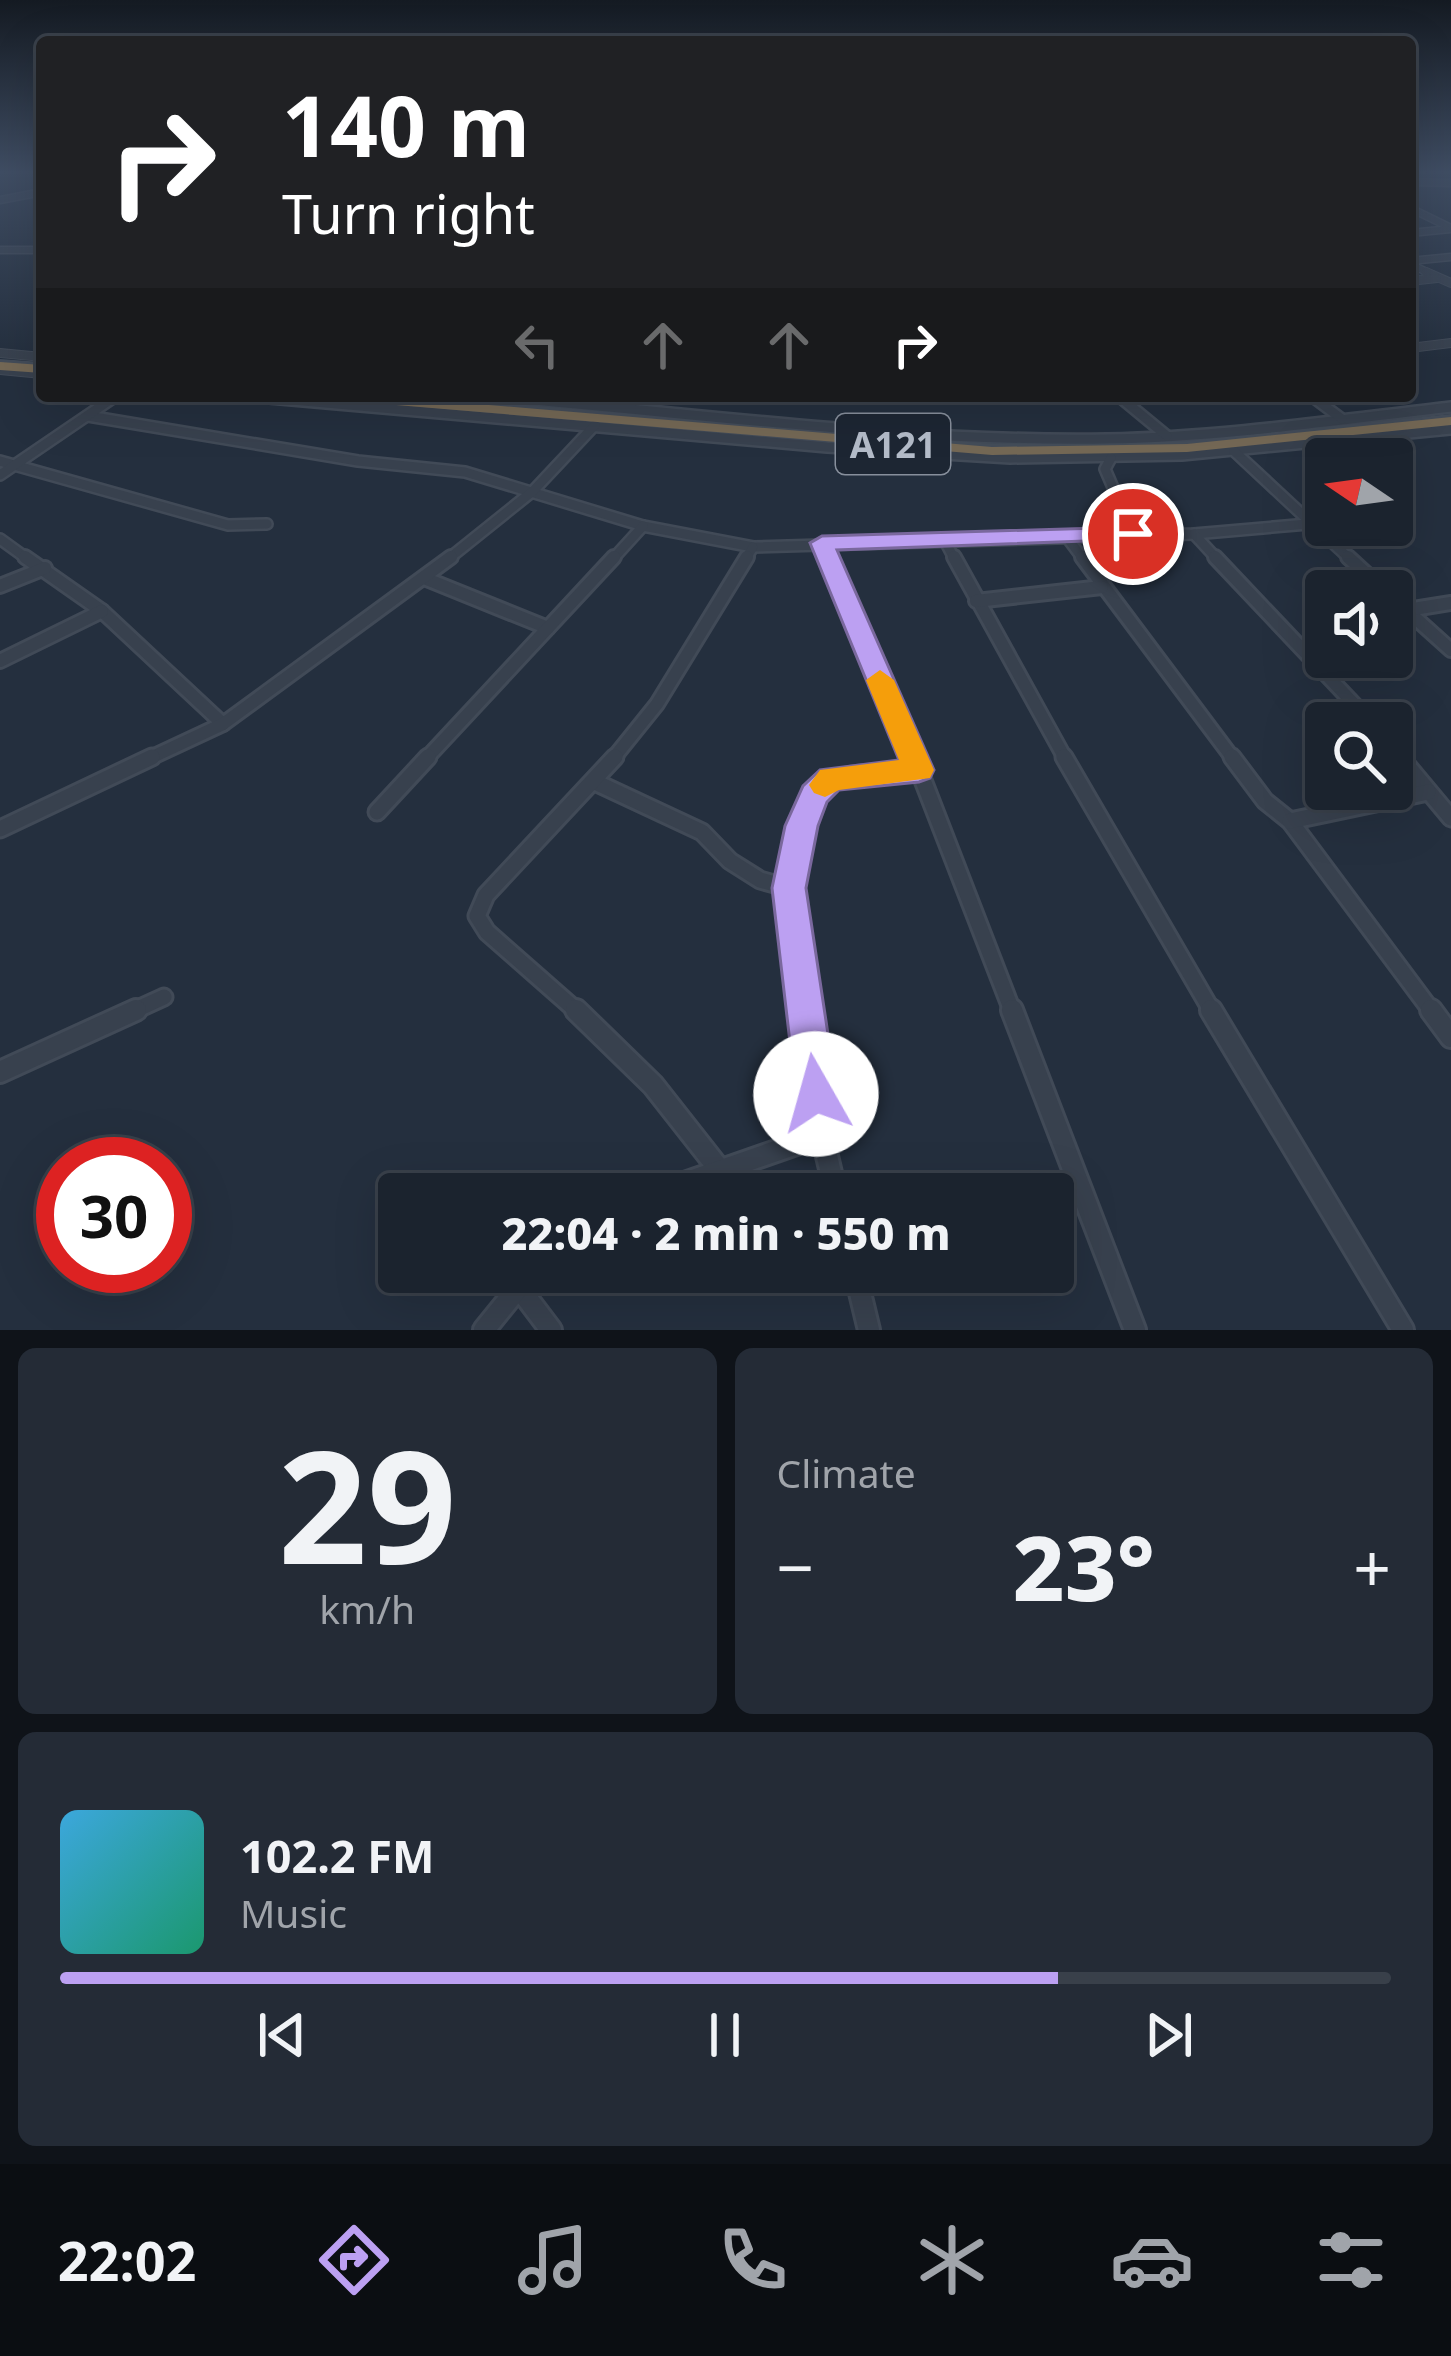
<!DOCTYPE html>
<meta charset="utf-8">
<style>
body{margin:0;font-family:"Noto Sans",sans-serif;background:#242b36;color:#f1f3f6;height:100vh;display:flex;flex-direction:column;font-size:45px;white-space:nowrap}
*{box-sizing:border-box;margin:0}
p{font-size:39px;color:#a0a4aa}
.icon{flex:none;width:66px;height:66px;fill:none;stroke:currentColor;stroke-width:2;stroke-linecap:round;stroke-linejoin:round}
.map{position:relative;height:1330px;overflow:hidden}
.panel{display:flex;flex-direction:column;gap:18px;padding:18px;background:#0f1319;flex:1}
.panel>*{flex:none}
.banner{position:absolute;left:36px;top:36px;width:1380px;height:366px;border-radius:12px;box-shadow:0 12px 48px #0002,0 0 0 3px #39404a;background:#202124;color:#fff;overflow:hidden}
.needle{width:78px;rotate:283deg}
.controls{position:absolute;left:1305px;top:438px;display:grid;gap:24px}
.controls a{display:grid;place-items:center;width:108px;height:108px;border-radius:12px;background:#1b232e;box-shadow:0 12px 48px #0002,0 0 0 3px #39404a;font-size:60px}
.speed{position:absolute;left:36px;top:1137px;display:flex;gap:24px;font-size:60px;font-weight:700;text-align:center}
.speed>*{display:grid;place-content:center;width:156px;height:156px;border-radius:50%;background:#1b232e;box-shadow:0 12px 48px #0002,0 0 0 3px #39404a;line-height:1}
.speed .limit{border:18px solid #d22;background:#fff;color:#111}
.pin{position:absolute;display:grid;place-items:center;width:102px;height:102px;color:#fff;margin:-51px;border:6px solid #fff;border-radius:50%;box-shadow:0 3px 12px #0007}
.me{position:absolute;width:132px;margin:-66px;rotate:353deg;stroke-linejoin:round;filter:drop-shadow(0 0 9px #0008)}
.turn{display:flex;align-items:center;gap:42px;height:252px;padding:0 48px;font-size:54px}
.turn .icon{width:156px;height:156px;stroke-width:2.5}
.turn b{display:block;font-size:84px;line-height:102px}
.lanes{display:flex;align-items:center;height:114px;padding:0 48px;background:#0003;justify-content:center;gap:60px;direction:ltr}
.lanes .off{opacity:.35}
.big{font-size:90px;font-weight:800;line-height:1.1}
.panel .widget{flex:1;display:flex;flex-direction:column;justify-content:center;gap:18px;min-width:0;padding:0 42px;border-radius:18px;background:#242b36}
.panel .dial{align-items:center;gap:0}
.dial b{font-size:156px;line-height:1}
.song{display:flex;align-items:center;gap:36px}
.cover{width:144px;height:144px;border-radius:18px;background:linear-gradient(135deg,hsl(200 70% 55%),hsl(160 70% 35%))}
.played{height:12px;border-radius:6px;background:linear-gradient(90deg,#bca0f2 75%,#39404a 75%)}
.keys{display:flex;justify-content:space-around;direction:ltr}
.heat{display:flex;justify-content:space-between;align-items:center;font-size:66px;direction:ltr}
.panel .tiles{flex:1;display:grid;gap:18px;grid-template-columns:1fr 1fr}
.widget:last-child{grid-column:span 2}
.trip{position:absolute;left:378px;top:1173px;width:696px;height:120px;border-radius:12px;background:#1b232e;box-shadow:0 12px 48px #0002,0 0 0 3px #39404a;font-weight:800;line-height:120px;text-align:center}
.menu{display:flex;height:192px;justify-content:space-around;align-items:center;background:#0b0e12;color:#a0a4aa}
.menu .icon{width:84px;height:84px}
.menu .selected{color:#bca0f2}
.menu b{font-size:54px;color:#f1f3f6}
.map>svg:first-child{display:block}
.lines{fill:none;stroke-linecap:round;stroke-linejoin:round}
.minor-far5-casing{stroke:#414a57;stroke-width:9}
.minor-far4-casing{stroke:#414a57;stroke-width:10}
.minor-far3-casing{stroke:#414a57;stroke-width:14}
.minor-far2-casing{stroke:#414a57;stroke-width:18}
.minor-far1-casing{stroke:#414a57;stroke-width:21}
.minor-casing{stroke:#414a57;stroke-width:26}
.highway-casing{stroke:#434c59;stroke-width:6}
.minor-far5{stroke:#38414e;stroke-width:6}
.minor-far4{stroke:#38414e;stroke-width:8}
.minor-far3{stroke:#38414e;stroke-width:9}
.minor-far2{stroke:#38414e;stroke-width:12}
.minor-far1{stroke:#38414e;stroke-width:15}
.minor{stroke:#38414e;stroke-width:20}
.highway{fill:#746855;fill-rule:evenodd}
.route{fill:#bca0f2;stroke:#7a689d;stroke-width:3}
.slow{fill:#f59e0b}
.labels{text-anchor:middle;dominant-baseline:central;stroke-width:12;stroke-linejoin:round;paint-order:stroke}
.shield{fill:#1d2633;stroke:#878f9c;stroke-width:3}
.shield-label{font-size:36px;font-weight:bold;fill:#b4bcc9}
</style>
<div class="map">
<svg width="1451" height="1330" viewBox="0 0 1451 1330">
<rect width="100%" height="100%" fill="#242f3e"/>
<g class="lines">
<defs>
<g id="minor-far5">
<polyline points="1410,182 1451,183"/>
<polyline points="0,200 42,192"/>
<polyline points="1410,208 1451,228"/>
<polyline points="1410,233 1451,229"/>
<polyline points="0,250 42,250"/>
<polyline points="1410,261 1451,257"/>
<polyline points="1410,264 1433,275"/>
</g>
<g id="minor-far4">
<polyline points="1426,272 1451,283"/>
<polyline points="1410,281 1437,278"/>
<polyline points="1410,348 1451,343"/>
<polyline points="0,353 42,357"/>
<polyline points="0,370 42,374"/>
<polyline points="250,396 303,401"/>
<polyline points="486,396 544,401"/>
<polyline points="1119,396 1125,401"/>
<polyline points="1312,396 1318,401"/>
<polyline points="109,401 116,396"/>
</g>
<g id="minor-far3">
<polyline points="269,398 827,447 1010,458 1182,455 1451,429"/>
<path d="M507 398C706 414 906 442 1106 439 1222 437 1337 420 1451 407"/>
<polyline points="1121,398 1167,436"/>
<polyline points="1314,398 1342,419"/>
<polyline points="88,416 358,461 465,472 643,526 753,547 1194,534 1308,524"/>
<polyline points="1234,451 1351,560"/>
<polyline points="1111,458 1105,469 1133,534"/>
<polyline points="0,461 228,525 267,524"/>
<polyline points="0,475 113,398"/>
<polyline points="1194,534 1218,560"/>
<polyline points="1066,536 1084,560"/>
<polyline points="0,539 29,560"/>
<polyline points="822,543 829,560"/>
<polyline points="946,543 955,560"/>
<polyline points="447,560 533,491 595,425"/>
<polyline points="612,560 643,526"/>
<polyline points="745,560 753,547"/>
</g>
<g id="minor-far2">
<polyline points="25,557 102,611 223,724"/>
<polyline points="828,557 915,760"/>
<polyline points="954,557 1066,760"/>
<polyline points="1082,557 1234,760"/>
<polyline points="1215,557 1372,723"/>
<polyline points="1348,557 1385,591"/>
<polyline points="424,578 548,628"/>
<polyline points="0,586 45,568"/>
<polyline points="1392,597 1451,650"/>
<polyline points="976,601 1102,587"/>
<polyline points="1407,610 1451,603"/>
<polyline points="0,661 102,611"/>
<polyline points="1392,748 1402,760"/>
<polyline points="146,760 223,724 451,557"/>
<polyline points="425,760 614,557"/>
<polyline points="612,760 657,704 747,557"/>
</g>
<g id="minor-far1">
<polyline points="914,757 1013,1013"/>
<polyline points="1064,757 1213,1013"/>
<polyline points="1232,757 1265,801 1290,821 1433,1013"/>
<polyline points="1400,757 1451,818"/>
<polyline points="595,782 702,832 730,861 760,880 789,888"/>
<polyline points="377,812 428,757"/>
<polyline points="1290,821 1428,792"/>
<polyline points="0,829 152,757"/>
<polyline points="129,1013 164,997"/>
<polyline points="579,1013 487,932 477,916 486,895 615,757"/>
<path d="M806 1013C798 957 771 820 828 782 843 772 898 772 919 770"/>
</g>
<g id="minor">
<polyline points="576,1010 653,1085 719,1169"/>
<polyline points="805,1010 822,1135 836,1194"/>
<polyline points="1012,1010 1135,1330"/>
<polyline points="1211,1010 1403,1330"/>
<polyline points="1431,1010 1451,1037"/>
<polyline points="0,1072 136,1010"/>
<polyline points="653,1194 822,1135"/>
<polyline points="855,1272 869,1330"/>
<polyline points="520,1289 551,1330"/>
<polyline points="484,1330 531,1272"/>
</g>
<g id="highway">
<polygon points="0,362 42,365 42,373 0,370"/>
<polygon points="330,396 381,396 992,447 1187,444 1451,417 1451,425 1187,452 992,455 336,400"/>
</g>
</defs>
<use href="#minor-far5" class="minor-far5-casing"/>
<use href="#minor-far4" class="minor-far4-casing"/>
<use href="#minor-far3" class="minor-far3-casing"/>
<use href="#minor-far2" class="minor-far2-casing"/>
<use href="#minor-far1" class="minor-far1-casing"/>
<use href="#minor" class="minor-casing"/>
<use href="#highway" class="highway-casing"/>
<use href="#minor-far5" class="minor-far5"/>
<use href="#minor-far4" class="minor-far4"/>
<use href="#minor-far3" class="minor-far3"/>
<use href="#minor-far2" class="minor-far2"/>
<use href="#minor-far1" class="minor-far1"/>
<use href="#minor" class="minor"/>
<use href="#highway" class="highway"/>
</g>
<linearGradient id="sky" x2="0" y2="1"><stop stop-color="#141a22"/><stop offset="0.48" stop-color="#3f4d63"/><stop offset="1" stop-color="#3f4d63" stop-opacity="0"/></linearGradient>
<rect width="1451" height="359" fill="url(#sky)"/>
<polygon class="route" points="1133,527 1144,534 1141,539 837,550 934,770 930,778 919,782 839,790 827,802 818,826 806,888 837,1094 831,1108 816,1114 802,1108 796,1094 772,888 785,826 803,786 820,770 899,760 810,543 822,536"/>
<polygon class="slow" points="880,670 894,680 934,770 930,778 839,790 825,797 814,793 809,785 820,770 899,760 866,680"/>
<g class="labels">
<rect class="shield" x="836" y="414" width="114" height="60" rx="9"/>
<g class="shield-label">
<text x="893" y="444">A121</text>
</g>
</g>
</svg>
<div class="controls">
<a><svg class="needle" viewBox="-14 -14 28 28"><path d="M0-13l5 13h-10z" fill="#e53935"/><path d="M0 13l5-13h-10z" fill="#a0a4aa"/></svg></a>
<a><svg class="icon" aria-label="sound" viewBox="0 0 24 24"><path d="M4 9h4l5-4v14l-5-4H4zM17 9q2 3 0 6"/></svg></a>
<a><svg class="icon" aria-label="search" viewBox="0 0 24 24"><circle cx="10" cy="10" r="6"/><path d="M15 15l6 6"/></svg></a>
</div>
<div class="speed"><div class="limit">30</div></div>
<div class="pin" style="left:1133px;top:534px;background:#d93025"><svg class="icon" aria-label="arrive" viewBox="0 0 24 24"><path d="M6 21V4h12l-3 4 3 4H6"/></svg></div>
<svg class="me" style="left:816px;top:1094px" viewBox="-20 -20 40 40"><circle r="19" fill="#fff"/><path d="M0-13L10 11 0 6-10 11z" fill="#bca0f2"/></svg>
<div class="trip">22:04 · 2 min · 550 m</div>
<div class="banner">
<div class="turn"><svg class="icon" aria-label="right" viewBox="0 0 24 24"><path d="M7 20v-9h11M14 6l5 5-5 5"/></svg><div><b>140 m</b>Turn right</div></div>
<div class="lanes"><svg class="icon off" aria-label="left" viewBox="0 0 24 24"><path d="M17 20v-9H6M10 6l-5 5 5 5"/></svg><svg class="icon off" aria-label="ahead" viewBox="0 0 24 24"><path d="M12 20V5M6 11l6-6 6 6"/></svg><svg class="icon off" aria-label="ahead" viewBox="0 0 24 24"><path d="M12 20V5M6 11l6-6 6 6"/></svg><svg class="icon" aria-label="right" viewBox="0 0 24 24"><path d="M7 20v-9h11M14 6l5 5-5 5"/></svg></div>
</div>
</div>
<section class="panel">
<div class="tiles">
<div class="widget dial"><b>29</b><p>km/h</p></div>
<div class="widget"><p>Climate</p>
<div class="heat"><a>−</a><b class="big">23°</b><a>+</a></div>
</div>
<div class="widget">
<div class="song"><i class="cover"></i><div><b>102.2 FM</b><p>Music</p></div></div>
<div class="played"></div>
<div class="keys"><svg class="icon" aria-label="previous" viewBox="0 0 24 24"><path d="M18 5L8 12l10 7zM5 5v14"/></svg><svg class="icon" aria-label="pause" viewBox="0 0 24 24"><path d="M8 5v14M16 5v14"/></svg><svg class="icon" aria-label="next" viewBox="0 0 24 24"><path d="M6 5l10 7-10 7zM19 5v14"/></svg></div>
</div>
</div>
</section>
<nav class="menu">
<b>22:02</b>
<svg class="icon selected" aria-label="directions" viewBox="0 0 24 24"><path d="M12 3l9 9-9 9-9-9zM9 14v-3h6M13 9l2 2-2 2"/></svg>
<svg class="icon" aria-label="music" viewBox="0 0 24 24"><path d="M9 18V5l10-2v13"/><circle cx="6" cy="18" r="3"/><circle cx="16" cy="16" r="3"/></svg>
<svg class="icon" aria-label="phone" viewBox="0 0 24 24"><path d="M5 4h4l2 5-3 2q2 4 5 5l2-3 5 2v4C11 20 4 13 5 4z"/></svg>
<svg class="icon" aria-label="climate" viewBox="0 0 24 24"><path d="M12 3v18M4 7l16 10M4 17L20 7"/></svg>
<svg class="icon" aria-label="car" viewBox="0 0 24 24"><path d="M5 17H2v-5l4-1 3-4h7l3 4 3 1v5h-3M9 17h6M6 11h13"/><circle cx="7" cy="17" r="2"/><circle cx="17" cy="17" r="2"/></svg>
<svg class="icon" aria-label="filters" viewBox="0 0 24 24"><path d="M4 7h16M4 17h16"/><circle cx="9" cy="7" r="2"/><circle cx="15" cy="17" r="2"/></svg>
</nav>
